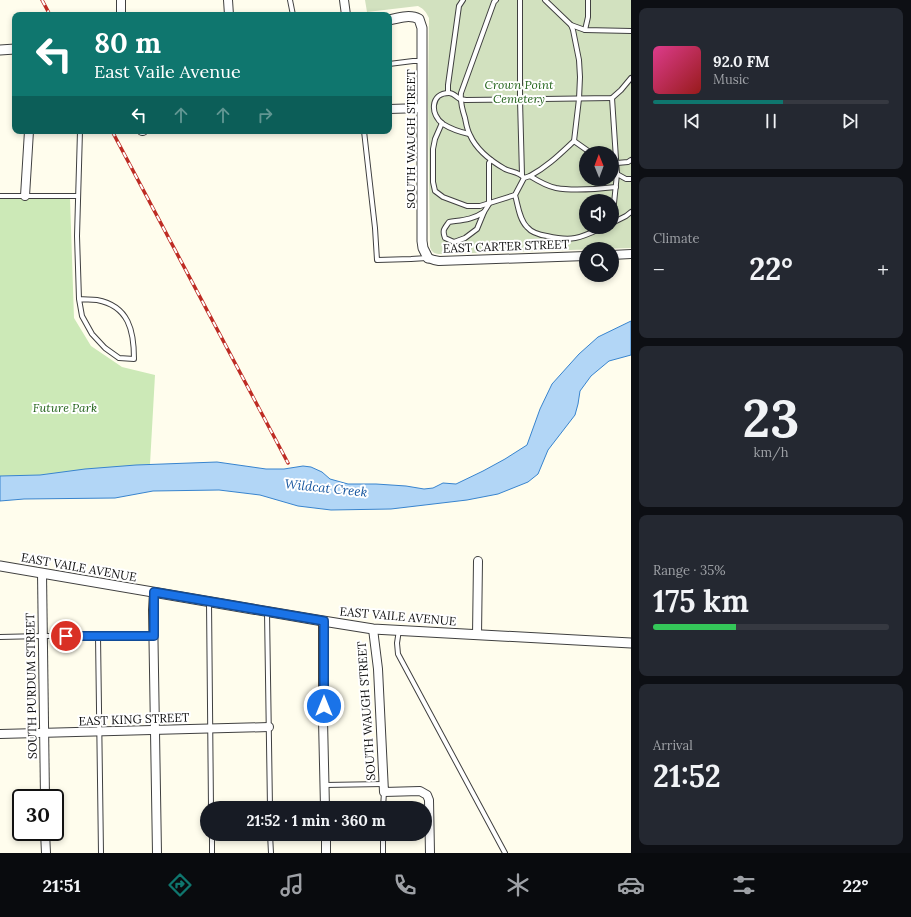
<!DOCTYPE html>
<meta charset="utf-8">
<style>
body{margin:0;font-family:Lora,serif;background:#242831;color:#f1f3f6;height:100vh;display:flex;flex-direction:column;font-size:15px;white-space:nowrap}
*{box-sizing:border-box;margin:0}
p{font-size:13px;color:#9ea1a6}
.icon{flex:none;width:22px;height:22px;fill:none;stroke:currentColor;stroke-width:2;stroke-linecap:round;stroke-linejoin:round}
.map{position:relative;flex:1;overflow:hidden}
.sheet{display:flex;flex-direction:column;gap:8px;padding:8px;background:#0d0f14;width:280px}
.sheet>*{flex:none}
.top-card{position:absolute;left:12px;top:12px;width:380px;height:122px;border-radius:8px;box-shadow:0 2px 6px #0003;background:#0f766e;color:#fff;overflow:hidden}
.needle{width:26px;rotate:359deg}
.fabs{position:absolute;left:579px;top:146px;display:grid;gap:8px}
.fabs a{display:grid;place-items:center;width:40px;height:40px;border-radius:50%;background:#171b24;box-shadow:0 2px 6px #0003;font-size:20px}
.speed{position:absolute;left:12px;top:789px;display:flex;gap:8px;font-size:20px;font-weight:700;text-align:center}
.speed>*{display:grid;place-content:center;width:52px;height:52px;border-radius:50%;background:#171b24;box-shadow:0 2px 6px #0003;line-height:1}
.speed .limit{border:2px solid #111;border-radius:6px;background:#fff;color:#111}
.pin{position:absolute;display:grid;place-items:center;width:34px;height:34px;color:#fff;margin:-17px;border:2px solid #fff;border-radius:50%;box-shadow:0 1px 4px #0007}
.me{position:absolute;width:44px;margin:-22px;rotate:0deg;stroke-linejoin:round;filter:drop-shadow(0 0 3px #0008)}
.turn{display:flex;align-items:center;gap:14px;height:84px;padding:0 16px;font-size:18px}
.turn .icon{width:52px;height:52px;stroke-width:2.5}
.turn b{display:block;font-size:28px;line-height:34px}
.lanes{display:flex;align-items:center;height:38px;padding:0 16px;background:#0003;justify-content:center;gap:20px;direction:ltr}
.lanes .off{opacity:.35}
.big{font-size:30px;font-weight:700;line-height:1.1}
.sheet .card{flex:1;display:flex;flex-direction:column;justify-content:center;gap:6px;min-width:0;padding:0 14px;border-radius:8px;background:#242831}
.sheet .dial{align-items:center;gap:0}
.dial b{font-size:52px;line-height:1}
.song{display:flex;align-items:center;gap:12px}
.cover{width:48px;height:48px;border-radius:6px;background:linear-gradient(135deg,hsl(330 70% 55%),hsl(0 70% 35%))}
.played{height:4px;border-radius:2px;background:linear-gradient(90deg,#0f766e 55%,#363941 55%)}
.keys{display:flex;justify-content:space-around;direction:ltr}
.heat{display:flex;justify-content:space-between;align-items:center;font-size:22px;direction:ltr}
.charge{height:6px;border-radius:3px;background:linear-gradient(90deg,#34c759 35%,#363941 0)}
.trip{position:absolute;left:200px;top:801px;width:232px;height:40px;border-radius:20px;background:#171b24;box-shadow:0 2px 6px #0003;font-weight:700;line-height:40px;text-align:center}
.tabs{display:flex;height:64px;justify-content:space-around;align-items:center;background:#090b0e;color:#9ea1a6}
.tabs .icon{width:28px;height:28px}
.tabs .current{color:#0f766e}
.tabs b{font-size:18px;color:#f1f3f6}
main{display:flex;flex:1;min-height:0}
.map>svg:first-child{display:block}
.green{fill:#cce9b7}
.cemetery{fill:#d2e1bf;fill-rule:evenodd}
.water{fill:#b2d6f6;stroke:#3884ce}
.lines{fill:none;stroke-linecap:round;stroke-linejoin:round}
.service-casing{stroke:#404040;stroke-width:6}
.minor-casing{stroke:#404040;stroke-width:10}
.tertiary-casing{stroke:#404040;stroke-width:11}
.service{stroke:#fff;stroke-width:4}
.minor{stroke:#fff;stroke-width:8}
.tertiary{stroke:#fff;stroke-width:9}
.rail-casing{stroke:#be2c24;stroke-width:3.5}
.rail{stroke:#fff;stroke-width:2;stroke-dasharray:6;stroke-linecap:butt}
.route-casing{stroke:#114b97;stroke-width:10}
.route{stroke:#1a73e8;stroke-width:7}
.labels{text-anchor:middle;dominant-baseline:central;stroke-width:4;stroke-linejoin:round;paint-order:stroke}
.park-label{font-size:12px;font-style:italic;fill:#25651d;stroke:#fff}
.street-label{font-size:12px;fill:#0d0d0d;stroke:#fff}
.water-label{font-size:13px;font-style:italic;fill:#16569f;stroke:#fff}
</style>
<main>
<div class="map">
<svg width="631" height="853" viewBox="0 0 631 853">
<rect width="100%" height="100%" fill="#fffded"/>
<polygon class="green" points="0,198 70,198 74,318 91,346 122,367 155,375 150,464 40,475 0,477"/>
<path class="cemetery" d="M365 0H631V248L441 254C435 254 432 253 430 247L428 98 429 18C426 12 424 9 418 6L367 12ZM586 153H612V179H586ZM586 201H612V227H586Z"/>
<polygon class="water" points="631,321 631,355 609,361 591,376 580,391 578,404 575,415 548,450 538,474 528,482 498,494 467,500 391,509 331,510 298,506 260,495 219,490 153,491 115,498 24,499 0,501 0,476 40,475 85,469 136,465 217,462 266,469 284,469 303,466 311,467 322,472 330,479 348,484 376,484 406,486 424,489 433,488 443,483 456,484 483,471 505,459 527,445 540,409 552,384 579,354 598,337"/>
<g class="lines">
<defs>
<g id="service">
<polyline points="290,0 293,15"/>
<path d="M496 0 494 2 461 93C460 102 462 109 465 118 466 123 467 130 470 135 477 151 491 161 505 169 511 172 520 172 524 178"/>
<polyline points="520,0 520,100 522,175"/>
<polyline points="571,25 585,30 631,31"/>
<polyline points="585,30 588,17 588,0"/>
<polyline points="389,64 413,61 422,61"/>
<polyline points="448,93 448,85 459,6 463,0"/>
<polyline points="612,98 617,174 626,179 631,179"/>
<path d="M442 123 435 139 433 149V182L435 191 443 197 467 206H480L515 195 524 178 530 176C538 181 546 186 556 188 573 191 598 189 616 187"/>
<polyline points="364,131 375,228 377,260 411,259 427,258"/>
<path d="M469 134C460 132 451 129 443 124 430 115 430 93 449 93 454 93 456 97 460 99 461 99 465 100 466 100L612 98 621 90 631 78"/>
<polyline points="574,141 591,153"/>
<polyline points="617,163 628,162 631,160"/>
<path d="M530 176C547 167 560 154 574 141L579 99 580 77 579 60 573 30 571 25 545 0"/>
<path d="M515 195C518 205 519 219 527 227 532 233 540 235 547 236 573 242 580 238 604 227"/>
<polyline points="0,196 78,196"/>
<path d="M484 212 477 229 465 238 454 242 445 238C442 230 444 229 449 222 462 220 472 220 484 212Z"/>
<polyline points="484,212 489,204 489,163 491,160"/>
<polyline points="614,222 613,213 617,174"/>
<polyline points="612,223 626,216 631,212"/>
<path d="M79 299C85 300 91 299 97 300 129 306 134 331 134 359L119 358 105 348 92 334 82 316 79 299 77 236 80 131"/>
<polyline points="209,602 211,808"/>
<polyline points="267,612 270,808"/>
<polyline points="399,630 397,643 398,654 505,853"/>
<polyline points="98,636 101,853"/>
<polyline points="0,637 42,636 154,636"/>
<polyline points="325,785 383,784"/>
<polyline points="383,808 384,792"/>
<polyline points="212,834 212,853"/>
<polyline points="270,834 271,853"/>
<polyline points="383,853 383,834"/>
</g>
<g id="minor">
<polyline points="121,0 121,15"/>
<polyline points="228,0 229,15"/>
<polyline points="344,0 346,15"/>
<polyline points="389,109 422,108"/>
<polyline points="142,131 143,131"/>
<polyline points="25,196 29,131"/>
<polyline points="612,255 631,254"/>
<polyline points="428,258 434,260 439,261 586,256"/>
<polyline points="42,573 45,798"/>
<polyline points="154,592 153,610 157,853"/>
<polyline points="323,621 323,720 325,808"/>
<polyline points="373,629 378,669 384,792 420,791 427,795 429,800 430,853"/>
<polyline points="477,635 478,561"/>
<polyline points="0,734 269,727"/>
<polyline points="45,832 46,853"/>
<polyline points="326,834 326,853"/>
</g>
<g id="tertiary">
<path d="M389 20C398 18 410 14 419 19L422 28V241L423 248 428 258"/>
<polyline points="0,50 15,49"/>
<polyline points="0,566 323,621 373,629 631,643"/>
</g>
</defs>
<use href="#service" class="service-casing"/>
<use href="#minor" class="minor-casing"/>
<use href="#tertiary" class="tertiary-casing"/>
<use href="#service" class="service"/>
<use href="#minor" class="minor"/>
<use href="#tertiary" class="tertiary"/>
<defs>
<g id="rail">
<polyline points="42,0 50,15"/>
<polyline points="112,131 288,463"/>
</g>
</defs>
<use href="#rail" class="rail-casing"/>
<use href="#rail" class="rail"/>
</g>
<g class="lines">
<defs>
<polyline id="route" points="66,636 154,636 154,592 324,621 324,706"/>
</defs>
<use href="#route" class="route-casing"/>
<use href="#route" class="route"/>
</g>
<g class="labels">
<g class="park-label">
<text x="519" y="84">Crown Point<tspan x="519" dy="14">Cemetery</tspan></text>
<text x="65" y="407">Future Park</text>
</g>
<g class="street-label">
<text transform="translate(410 139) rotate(-90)">SOUTH WAUGH STREET</text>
<text transform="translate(506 246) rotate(-2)">EAST CARTER STREET</text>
<text transform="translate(79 567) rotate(10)">EAST VAILE AVENUE</text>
<text transform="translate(398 616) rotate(5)">EAST VAILE AVENUE</text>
<text transform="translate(31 686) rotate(-91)">SOUTH PURDUM STREET</text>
<text transform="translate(366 711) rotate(-94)">SOUTH WAUGH STREET</text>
<text transform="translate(134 719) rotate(-2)">EAST KING STREET</text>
</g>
<g class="water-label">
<text transform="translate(326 488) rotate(6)">Wildcat Creek</text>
</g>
</g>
</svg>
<div class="fabs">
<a><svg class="needle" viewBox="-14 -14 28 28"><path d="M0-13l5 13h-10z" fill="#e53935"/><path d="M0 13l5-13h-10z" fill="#9ea1a6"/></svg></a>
<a><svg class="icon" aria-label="sound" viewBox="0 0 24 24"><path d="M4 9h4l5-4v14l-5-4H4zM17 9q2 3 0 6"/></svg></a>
<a><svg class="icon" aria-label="search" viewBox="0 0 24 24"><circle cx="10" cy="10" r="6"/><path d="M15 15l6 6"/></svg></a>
</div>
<div class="speed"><div class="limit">30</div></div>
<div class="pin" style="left:66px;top:636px;background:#d93025"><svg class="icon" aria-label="arrive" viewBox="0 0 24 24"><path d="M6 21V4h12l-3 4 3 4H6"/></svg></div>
<svg class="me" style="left:324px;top:706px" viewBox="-20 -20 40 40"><circle r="17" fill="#1a73e8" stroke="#fff" stroke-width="3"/><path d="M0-11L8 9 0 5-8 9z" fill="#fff"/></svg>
<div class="trip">21:52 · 1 min · 360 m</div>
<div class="top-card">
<div class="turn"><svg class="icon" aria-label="left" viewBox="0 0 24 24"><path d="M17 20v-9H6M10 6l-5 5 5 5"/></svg><div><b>80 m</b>East Vaile Avenue</div></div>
<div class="lanes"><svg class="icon" aria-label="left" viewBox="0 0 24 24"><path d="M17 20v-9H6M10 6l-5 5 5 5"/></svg><svg class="icon off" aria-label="ahead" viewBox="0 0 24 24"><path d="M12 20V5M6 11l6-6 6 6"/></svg><svg class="icon off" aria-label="ahead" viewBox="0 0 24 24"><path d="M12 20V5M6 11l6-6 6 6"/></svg><svg class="icon off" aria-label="right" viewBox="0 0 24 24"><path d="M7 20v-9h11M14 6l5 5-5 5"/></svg></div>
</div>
</div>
<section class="sheet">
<div class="card">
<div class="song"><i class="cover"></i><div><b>92.0 FM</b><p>Music</p></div></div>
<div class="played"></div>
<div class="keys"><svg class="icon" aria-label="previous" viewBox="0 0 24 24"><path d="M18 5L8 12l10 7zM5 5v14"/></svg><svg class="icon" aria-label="pause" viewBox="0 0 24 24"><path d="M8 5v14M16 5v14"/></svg><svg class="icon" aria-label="next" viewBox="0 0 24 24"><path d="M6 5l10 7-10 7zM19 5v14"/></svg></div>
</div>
<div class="card"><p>Climate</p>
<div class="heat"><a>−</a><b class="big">22°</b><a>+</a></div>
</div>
<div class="card dial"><b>23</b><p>km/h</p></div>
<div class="card"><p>Range · 35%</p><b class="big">175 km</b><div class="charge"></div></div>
<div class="card"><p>Arrival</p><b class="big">21:52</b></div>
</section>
</main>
<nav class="tabs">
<b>21:51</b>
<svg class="icon current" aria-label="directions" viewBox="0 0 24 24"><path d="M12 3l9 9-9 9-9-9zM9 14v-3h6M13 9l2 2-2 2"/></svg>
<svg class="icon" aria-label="music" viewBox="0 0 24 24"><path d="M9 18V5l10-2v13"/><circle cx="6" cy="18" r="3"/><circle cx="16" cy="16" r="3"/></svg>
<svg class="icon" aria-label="phone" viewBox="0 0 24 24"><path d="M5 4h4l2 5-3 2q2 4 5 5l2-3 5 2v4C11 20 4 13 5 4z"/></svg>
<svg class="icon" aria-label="climate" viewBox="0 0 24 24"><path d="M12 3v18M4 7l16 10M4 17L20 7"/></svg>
<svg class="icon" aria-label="car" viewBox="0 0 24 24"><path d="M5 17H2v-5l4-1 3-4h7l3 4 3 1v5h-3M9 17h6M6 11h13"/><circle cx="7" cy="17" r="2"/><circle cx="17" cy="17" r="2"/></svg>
<svg class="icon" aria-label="filters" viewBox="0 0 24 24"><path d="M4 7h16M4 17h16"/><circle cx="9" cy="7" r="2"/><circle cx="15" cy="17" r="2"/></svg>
<b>22°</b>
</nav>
